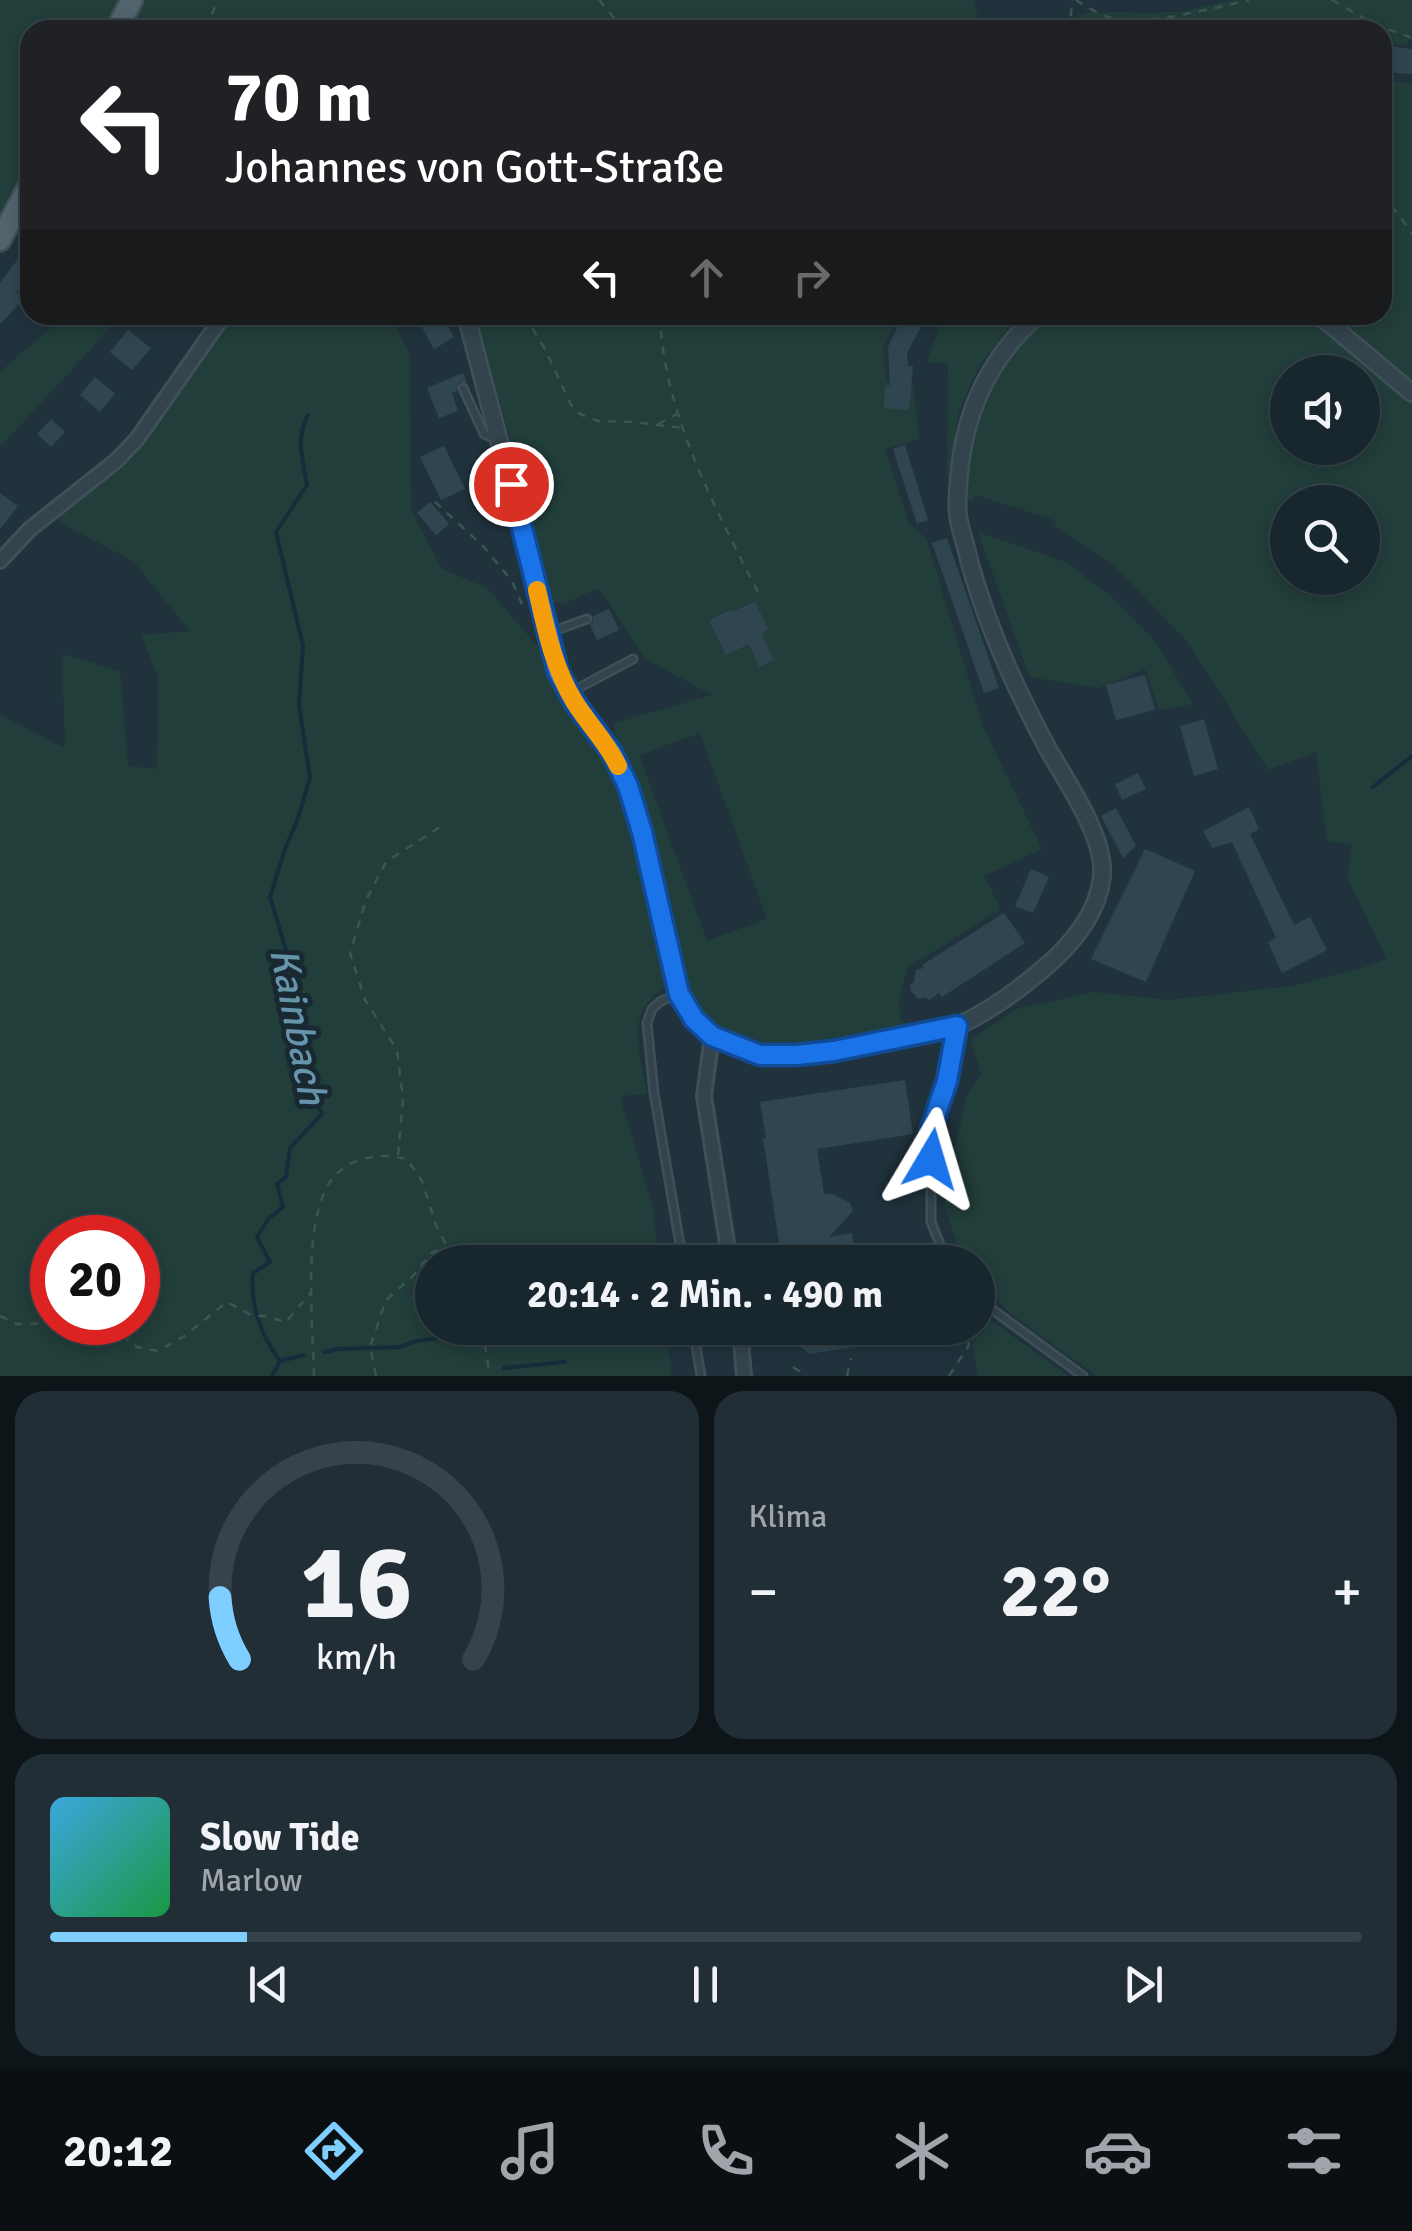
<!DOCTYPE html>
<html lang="de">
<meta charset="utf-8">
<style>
body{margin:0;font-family:Signika,sans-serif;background:#212e36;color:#f1f3f6;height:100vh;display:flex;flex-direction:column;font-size:38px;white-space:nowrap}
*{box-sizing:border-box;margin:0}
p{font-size:32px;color:#9fa5aa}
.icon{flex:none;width:55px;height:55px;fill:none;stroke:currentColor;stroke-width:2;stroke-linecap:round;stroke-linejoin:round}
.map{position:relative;height:1376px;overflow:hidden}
.panel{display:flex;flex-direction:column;gap:15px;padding:15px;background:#0d1519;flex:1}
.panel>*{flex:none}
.banner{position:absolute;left:20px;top:20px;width:1372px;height:305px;border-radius:30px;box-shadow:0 5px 15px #0003,0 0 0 2px #36434a;background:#202124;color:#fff;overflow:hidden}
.fabs{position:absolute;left:1270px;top:355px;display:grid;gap:20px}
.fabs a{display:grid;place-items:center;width:110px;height:110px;border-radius:50%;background:#18262e;box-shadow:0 5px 15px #0003,0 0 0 2px #36434a;font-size:50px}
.speed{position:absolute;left:30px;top:1215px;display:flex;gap:20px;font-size:50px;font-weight:700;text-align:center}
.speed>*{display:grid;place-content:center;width:130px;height:130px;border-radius:50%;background:#18262e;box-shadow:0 5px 15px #0003,0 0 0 2px #36434a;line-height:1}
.speed .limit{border:15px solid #d22;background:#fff;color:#111}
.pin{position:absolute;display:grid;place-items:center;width:85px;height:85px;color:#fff;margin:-42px;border:5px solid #fff;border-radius:50%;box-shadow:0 2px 10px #0007}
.me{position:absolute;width:110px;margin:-55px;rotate:7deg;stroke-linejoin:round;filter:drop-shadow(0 0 8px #0008)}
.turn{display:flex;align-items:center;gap:35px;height:210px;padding:0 40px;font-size:45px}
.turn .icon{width:130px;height:130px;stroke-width:2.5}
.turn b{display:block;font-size:70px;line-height:85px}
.lanes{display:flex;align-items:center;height:95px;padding:0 40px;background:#0003;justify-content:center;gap:50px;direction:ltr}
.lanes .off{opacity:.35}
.big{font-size:75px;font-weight:700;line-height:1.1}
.panel .card{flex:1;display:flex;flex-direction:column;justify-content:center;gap:15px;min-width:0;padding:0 35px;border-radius:30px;background:#212e36}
.panel .dial{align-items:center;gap:0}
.dial svg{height:260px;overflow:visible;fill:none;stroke:#36434a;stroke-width:7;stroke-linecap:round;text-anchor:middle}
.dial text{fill:#f1f3f6;stroke:none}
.song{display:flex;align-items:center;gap:30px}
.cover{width:120px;height:120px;border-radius:15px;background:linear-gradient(135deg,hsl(200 70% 55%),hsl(140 70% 35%))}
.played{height:10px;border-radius:5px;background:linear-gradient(90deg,#7ecfff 15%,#36434a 15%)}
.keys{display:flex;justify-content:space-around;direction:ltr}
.heat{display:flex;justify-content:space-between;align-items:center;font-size:55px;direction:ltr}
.panel .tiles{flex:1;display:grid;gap:15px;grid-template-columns:1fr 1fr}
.card:last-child{grid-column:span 2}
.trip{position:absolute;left:415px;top:1245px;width:580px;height:100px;border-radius:50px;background:#18262e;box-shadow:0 5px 15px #0003,0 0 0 2px #36434a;font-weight:700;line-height:100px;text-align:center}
.tab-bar{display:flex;height:160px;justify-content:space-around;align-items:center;background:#0a0f12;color:#9fa5aa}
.tab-bar .icon{width:70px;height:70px}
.tab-bar .selected{color:#7ecfff}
.tab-bar b{font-size:45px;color:#f1f3f6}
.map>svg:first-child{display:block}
.green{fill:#223e3a;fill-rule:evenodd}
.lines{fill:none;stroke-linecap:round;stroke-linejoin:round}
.stream{stroke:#132d3b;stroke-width:4}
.building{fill:#2f4651}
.service-casing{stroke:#405059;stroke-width:11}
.minor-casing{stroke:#405059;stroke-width:18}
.tertiary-casing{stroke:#405059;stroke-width:20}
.primary-casing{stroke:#405059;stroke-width:25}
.path{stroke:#3b5652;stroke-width:2.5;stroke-dasharray:8 8;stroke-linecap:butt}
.service{stroke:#34444d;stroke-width:6}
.minor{stroke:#34444d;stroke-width:12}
.tertiary{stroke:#34444d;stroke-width:15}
.primary{stroke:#52646d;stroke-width:20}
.route-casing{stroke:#114b97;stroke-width:25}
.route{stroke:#1a73e8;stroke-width:18}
.slow{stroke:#f59e0b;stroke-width:18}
.labels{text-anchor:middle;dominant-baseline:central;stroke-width:10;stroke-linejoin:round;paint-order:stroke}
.water-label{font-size:40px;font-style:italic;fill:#6594ab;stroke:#192931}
</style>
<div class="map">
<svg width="1412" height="1376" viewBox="0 0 1412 1376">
<rect width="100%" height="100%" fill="#20333d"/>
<g class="green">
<polygon points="0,0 973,0 982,30 30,30 30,157 0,212"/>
<polygon points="1233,0 1412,0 1412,40 1408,39 1406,45 1383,43 1382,30 1041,30 1087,12 1154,13 1185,11"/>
<path d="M1383 80 1412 84V1376H1097L1010 1313 978 1282V1262H963L943 1200 967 1095 981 1074 971 1039 1017 1009 1094 992 1169 1000 1293 986 1362 968 1387 959 1348 879 1352 844 1327 841 1316 752 1268 770 1188 642 1110 562 1054 526 1057 521 976 495 972 501 965 497C969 461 973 423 989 389 1002 361 1027 337 1048 315H1382ZM1288 372H1362V448H1288ZM1288 502H1362V578H1288Z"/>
<polygon points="66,315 122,315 0,447 0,372"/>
<path d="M224 315H389L409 351 411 510 442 569 487 588 541 650 557 688 607 756 623 791 640 853 654 942 670 983C622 1012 640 1048 647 1094L620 1096 653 1209 658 1262H432V1328H665L672 1376H0V715L65 748 62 654 120 671 128 766 157 769 158 676 141 635 190 631 133 561 59 522 48 512 116 461ZM52 1238H138V1322H52Z"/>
<path d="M475 315H904L883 345 886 382 913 383 919 439 885 449 909 524 926 538 983 727 1042 849 984 876 1001 909 907 968 899 999 901 1022 920 1024 918 1029 816 1045H757L719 1031 705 1019 683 985 657 859 635 776 615 734 614 723 712 695 644 658 609 602 598 588 563 604 539 600 501 445 527 497ZM755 602 768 628 764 631 765 633 757 637 709 620 731 609 733 611ZM700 733 767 919 707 941 639 755Z"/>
<polygon points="943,315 1020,315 980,364 960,408 947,483 948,363 927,362"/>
<polygon points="978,532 1068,563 1116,601 1156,643 1193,704 1159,710 1145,669 1098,688 1030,677"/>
<polygon points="978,1311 1068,1376 978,1376 970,1328 978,1328"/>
</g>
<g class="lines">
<g class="stream">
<polyline points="1373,787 1412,756"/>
<polyline points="324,1352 339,1349 400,1347 416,1341 470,1334"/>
<polyline points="280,1361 304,1355"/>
<polyline points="504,1368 565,1362"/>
<path d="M272 1376 280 1361C261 1336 250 1305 253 1273L270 1262 257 1237 268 1219 283 1207 277 1184 286 1177 290 1148 322 1114 309 1090 302 1003 270 897 285 849 297 821 310 778 299 705 303 646 276 532 307 485C303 460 295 439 308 415"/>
</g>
</g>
<g class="building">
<polygon points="1382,45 1412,49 1412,74 1382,72"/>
<polygon points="30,243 30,273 16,292 24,299 0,324 0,283"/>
<polygon points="432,315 442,315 454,337 434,349 419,322"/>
<polygon points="903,315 927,315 907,353 908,366 913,366 909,410 884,408 885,385 890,386 888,347"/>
<polygon points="128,330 151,348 132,370 110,352"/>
<polygon points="463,373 467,383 459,382 457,391 452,393 458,411 439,418 427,388"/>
<polygon points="95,377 115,394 100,412 80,395"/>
<polygon points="51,419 65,432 51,447 37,434"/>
<polygon points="905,445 928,520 917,524 893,449"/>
<polygon points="444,446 465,489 441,500 420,457"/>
<polygon points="0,493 18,506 0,529"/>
<polygon points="430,502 449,524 436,535 417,513"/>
<polygon points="947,538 999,688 984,693 932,543"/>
<polygon points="755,602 768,628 762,635 774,660 759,667 749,644 726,655 709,620 732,609 733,611"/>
<polygon points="609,609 619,630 597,640 590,625 593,621 593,616"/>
<polygon points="1145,675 1155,710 1116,720 1106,685"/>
<polygon points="1204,719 1218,769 1194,776 1180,726"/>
<polygon points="1138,773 1146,789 1122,800 1115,784"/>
<polygon points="1249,807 1259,829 1250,834 1294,925 1310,917 1327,950 1282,973 1268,942 1276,938 1232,842 1212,848 1203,831"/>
<polygon points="1116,808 1136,846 1123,858 1101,816"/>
<polygon points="1145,849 1195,871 1146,982 1091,959"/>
<polygon points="1031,869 1049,877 1033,913 1015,906"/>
<polygon points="1004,913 1025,943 942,997 939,993 929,1000 926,997 918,999 911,991 910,985 914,982 916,970 924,968 922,965"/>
<polygon points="905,1080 913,1134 817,1149 824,1194 832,1194 850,1203 853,1211 829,1237 852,1233 854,1244 833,1246 836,1262 782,1262 763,1138 766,1138 760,1102"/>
<polygon points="795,1328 903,1328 892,1341 810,1354 798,1345"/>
</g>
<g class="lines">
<defs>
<g id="service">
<polyline points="463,388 484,434 496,439"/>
<polyline points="548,633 587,619"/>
<polyline points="571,692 633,659"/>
<polyline points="678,994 661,1001 652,1009 647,1023 654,1093 683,1262"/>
<polyline points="947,1262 931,1222 931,1128 947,1081 956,1027"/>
<polyline points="978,1299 1083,1376"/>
<polyline points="693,1328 701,1376"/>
</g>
<g id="minor">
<polyline points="0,561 30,529 116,461 137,439 224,315"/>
<polyline points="712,1036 704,1096 730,1262"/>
<polyline points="740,1328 744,1376"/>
</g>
<g id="tertiary">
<path d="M466 315C488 396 509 477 530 558 538 594 543 633 556 667 573 711 610 742 628 786 648 838 655 895 668 949 671 963 673 980 679 994 685 1008 695 1021 707 1031 756 1074 838 1050 895 1039 916 1035 940 1033 959 1025 986 1013 1014 993 1037 974 1067 950 1098 916 1102 876 1105 836 1067 783 1048 749 1015 688 987 627 969 560 966 545 960 530 958 515 956 497 959 477 961 459 969 402 994 353 1038 315"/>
<polyline points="1319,315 1412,393"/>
</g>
<g id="primary">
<polyline points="116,30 132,0"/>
<polyline points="0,240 30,184"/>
</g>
</defs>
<use href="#service" class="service-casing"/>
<use href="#minor" class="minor-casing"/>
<use href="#tertiary" class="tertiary-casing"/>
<use href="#primary" class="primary-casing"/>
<g class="path">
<polyline points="599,0 624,30"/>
<path d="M1076 0C1087 7 1100 15 1112 18 1146 26 1215 8 1249 0"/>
<polyline points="1332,0 1374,24 1412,38"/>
<polyline points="214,30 211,16 218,0"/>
<polyline points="1062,30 1071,15 1072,0"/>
<polyline points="1382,193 1412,233"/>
<polyline points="524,315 545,349 571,405 580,414 598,421 634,422 683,428"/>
<path d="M660 315C663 413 717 512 761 598"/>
<polyline points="658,424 677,414"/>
<polyline points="435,502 483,546 512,581 525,611"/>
<polyline points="398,1155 403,1099 397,1050 365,1000 350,953 366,900 386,862 440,827"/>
<polyline points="0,1316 17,1324 57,1323 75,1331 115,1329 137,1347 158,1351 186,1335 227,1302 253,1316 264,1316 286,1322 312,1291"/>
<polyline points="482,1328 490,1376"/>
<polyline points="793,1367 807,1376"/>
<path d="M314 1376C313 1326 302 1223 330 1182 347 1157 380 1152 407 1159L422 1181 436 1225 455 1262"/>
<polyline points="376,1376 370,1347 386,1300 412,1277 431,1253 444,1247"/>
<polyline points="847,1376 851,1358"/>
<polyline points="949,1376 969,1345 965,1328"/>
</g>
<use href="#service" class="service"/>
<use href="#minor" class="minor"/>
<use href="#tertiary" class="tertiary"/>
<use href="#primary" class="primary"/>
</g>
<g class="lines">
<defs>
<polyline id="route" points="511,484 558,672 575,703 612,753 628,786 642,832 679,994 694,1019 712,1036 760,1055 797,1055 834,1051 957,1026 947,1081 931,1128 931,1159"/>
</defs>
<use href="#route" class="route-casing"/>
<use href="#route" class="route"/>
<path class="slow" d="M537 590C546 629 553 666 574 701 588 724 607 742 618 766"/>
</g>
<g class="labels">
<g class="water-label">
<text transform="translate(298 1026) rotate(79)">Kainbach</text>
</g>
</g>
</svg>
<div class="fabs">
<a><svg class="icon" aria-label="sound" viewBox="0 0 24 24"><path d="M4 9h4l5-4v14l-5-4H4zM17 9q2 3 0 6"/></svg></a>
<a><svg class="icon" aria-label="search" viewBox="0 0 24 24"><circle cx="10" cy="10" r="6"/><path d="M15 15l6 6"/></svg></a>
</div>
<div class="speed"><div class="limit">20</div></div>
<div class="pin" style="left:511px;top:484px;background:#d93025"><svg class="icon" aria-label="arrive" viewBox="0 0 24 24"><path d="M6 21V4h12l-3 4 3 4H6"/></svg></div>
<svg class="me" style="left:931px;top:1159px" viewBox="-20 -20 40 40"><path d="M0-17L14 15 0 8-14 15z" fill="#1a73e8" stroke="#fff" stroke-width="4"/></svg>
<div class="trip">20:14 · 2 Min. · 490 m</div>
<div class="banner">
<div class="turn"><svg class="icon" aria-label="left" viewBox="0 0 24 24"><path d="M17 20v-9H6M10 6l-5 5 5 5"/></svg><div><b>70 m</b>Johannes von Gott-Straße</div></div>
<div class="lanes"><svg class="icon" aria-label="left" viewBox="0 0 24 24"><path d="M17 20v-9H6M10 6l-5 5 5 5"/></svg><svg class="icon off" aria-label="ahead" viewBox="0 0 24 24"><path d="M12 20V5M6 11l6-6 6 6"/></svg><svg class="icon off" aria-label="right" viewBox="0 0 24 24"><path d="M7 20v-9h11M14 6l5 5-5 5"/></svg></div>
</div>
</div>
<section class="panel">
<div class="tiles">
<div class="card dial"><svg viewBox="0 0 100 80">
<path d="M14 69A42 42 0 1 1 86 69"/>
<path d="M14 69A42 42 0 0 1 8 50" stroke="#7ecfff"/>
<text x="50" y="56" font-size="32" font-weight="700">16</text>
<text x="50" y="72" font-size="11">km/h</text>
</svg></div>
<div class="card"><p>Klima</p>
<div class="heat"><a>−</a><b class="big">22°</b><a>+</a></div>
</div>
<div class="card">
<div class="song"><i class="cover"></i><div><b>Slow Tide</b><p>Marlow</p></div></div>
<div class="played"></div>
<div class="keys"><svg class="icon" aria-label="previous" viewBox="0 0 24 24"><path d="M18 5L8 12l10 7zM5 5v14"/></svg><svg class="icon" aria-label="pause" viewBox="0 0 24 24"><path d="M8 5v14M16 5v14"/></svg><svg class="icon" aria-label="next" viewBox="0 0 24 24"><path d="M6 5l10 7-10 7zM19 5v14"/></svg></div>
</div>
</div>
</section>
<nav class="tab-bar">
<b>20:12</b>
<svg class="icon selected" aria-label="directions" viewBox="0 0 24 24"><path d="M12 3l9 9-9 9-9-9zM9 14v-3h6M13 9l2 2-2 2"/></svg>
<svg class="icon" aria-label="music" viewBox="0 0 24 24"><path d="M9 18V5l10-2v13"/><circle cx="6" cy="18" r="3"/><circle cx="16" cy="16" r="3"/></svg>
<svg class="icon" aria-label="phone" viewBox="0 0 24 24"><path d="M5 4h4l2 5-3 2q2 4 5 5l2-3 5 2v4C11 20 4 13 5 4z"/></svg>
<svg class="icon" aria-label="climate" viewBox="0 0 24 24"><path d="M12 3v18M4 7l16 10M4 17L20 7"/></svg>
<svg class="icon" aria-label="car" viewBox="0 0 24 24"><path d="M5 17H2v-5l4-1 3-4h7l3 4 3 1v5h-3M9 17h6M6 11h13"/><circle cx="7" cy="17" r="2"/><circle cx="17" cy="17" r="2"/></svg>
<svg class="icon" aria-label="filters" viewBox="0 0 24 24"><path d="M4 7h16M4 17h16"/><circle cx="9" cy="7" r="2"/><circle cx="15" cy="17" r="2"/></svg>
</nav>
